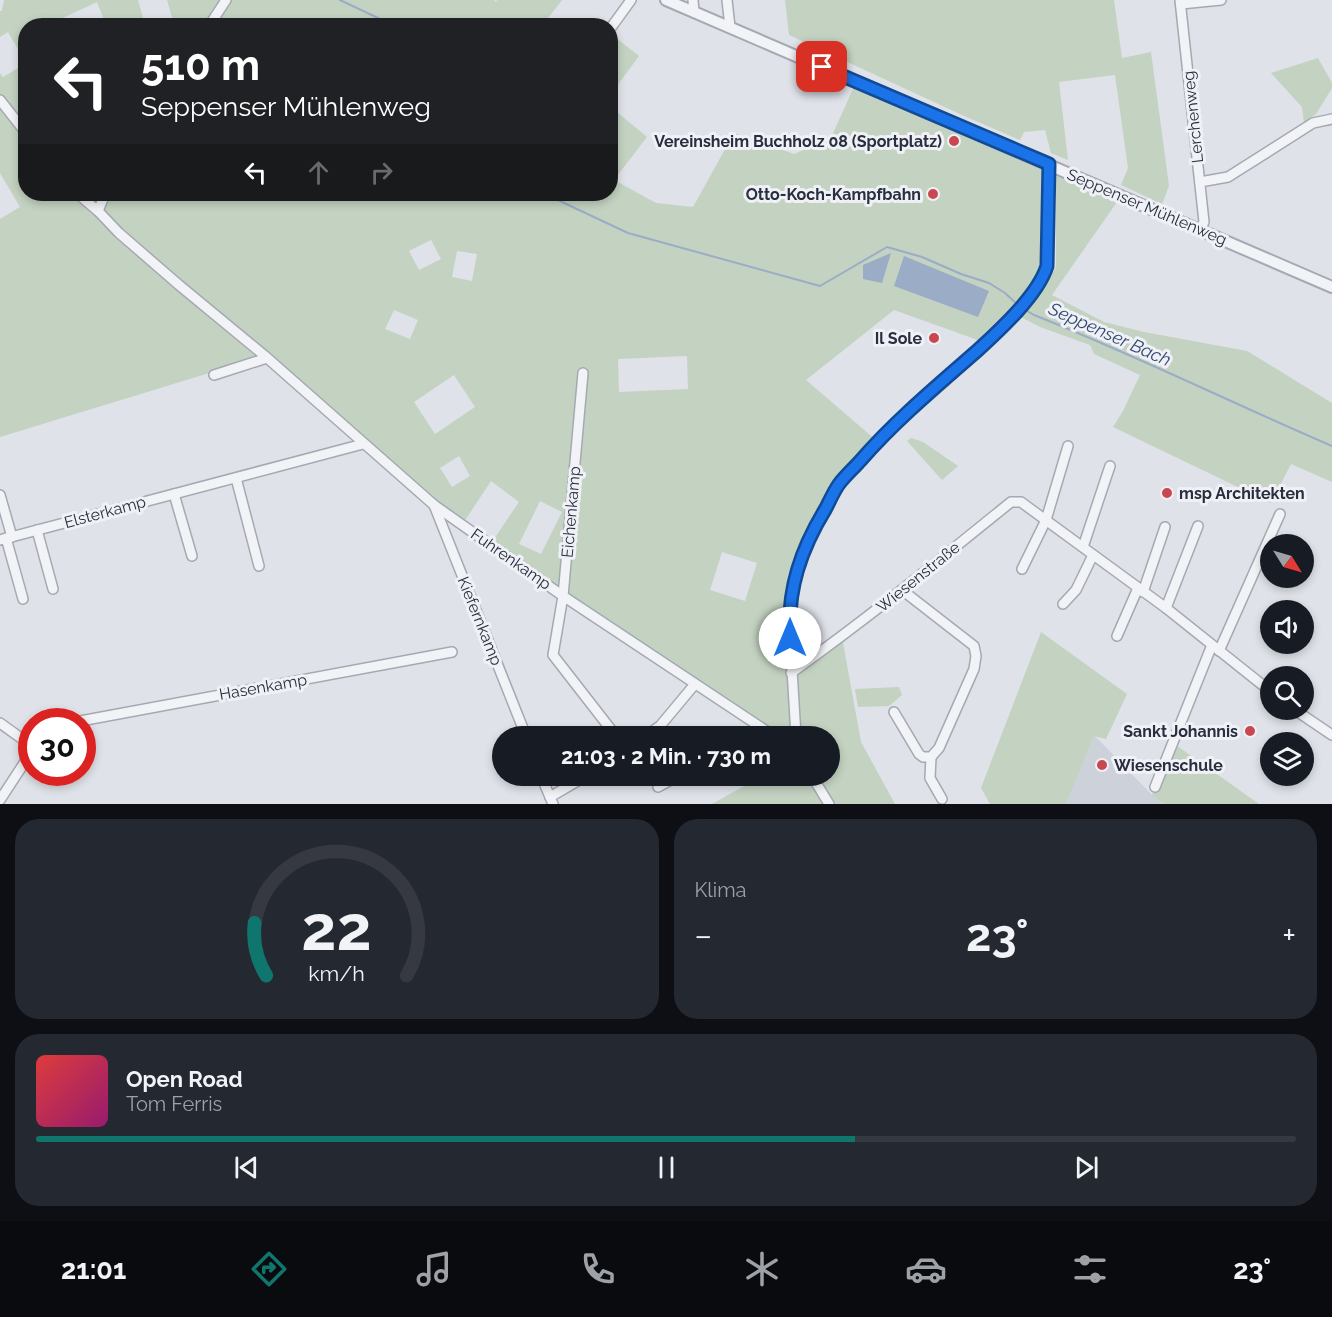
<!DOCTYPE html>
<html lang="de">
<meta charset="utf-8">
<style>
body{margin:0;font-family:Raleway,sans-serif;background:#242831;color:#f1f3f6;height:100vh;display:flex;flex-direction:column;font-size:22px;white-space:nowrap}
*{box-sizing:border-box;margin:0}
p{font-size:20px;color:#9ea1a6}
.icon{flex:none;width:33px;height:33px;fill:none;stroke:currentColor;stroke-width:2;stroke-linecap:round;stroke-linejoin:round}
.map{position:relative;height:804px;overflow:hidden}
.sheet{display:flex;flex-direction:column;gap:15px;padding:15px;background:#0d0f14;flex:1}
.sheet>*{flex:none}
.top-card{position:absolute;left:18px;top:18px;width:600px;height:183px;border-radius:24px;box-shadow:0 3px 9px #0003;background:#202124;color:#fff;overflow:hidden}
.needle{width:39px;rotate:127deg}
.fabs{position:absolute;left:1260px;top:534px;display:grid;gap:12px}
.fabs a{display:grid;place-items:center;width:54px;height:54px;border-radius:50%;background:#171b24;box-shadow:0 3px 9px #0003;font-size:30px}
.speed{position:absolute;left:18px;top:708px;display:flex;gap:12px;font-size:30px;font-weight:700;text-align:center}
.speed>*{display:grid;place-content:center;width:78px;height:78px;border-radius:50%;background:#171b24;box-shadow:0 3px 9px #0003;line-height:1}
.speed .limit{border:9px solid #d22;background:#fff;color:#111}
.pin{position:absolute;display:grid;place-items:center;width:51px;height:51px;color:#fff;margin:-26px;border-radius:12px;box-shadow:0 3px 9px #0006}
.me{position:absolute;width:66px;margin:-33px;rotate:0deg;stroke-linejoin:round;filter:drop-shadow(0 0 4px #0008)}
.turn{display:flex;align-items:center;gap:21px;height:126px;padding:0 24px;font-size:27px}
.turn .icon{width:78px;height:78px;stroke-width:2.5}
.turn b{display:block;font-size:42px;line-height:51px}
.lanes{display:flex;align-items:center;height:57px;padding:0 24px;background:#0003;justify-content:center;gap:30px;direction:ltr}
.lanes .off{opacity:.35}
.big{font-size:45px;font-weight:700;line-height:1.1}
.sheet .card{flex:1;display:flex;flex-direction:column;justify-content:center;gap:9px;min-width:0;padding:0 21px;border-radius:24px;background:#242831}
.sheet .dial{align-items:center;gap:0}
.dial svg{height:156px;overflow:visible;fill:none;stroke:#363941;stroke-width:7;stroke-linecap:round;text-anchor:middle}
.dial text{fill:#f1f3f6;stroke:none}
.song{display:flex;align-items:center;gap:18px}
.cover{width:72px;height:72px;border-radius:9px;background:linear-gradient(135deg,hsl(0 70% 55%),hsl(320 70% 35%))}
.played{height:6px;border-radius:3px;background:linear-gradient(90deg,#0f766e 65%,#363941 65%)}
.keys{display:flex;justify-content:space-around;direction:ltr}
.heat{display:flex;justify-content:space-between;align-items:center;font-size:33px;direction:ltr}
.sheet .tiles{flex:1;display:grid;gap:15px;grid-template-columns:1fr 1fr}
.card:last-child{grid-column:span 2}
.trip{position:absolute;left:492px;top:726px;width:348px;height:60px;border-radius:30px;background:#171b24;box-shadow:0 3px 9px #0003;font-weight:700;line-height:60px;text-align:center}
.dock{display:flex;height:96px;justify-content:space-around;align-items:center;background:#090b0e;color:#9ea1a6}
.dock .icon{width:42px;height:42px}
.dock .on{color:#0f766e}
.dock b{font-size:27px;color:#f1f3f6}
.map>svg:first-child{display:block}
.built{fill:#cdd1da}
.green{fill:#c3d2c1;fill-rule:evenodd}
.water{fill:#9bacc7}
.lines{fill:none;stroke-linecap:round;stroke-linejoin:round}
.stream{stroke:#9bacc7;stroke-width:2}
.minor-casing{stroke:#a5a9b2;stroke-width:12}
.tertiary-casing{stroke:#a5a9b2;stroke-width:14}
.minor{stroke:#f2f3f6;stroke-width:9}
.tertiary{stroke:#f2f3f6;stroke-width:10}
.route-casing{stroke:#114b97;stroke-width:15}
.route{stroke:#1a73e8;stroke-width:10}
.poi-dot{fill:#c9484f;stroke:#eff1f6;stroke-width:2}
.labels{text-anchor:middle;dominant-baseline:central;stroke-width:6;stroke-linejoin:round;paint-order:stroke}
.street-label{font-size:16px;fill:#292f3f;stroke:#eff1f6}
.poi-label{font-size:16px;font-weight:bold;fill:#292f3f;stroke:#eff1f6;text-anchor:end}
.water-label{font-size:18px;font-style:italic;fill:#344971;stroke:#eff1f6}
</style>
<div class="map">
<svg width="1332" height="804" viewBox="0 0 1332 804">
<rect width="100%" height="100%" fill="#dfe2e8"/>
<polygon class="built" points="1094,735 1152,795 1164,804 1066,804"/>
<g class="green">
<polygon points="4,0 138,0 145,25 106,25 97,2 52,23 53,25 26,26 25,61 8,32 0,37 0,11 2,11"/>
<polygon points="167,0 494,0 496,2 497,0 562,0 542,26 174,25"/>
<polygon points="785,0 1114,0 1122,58 1151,52 1169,186 1162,204 1121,185 1128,168 1115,75 1059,82 1068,160 1051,153 1045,130 1024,132 1020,140 962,115 789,35"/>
<polygon points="610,33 639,56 611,94 610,94"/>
<polygon points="1318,58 1332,83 1332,88 1316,114 1304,123 1302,107 1271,73"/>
<path d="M25 64 26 194H221L224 195 225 194H610L611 107 647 137 614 180 656 203 693 207 734 133 794 154 831 138 856 82 1049 164 1044 276 986 343 894 310 806 380 877 441 839 484 813 530 791 596V673L842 637 861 742 895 804H712L762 776H830V736H774L490 545 519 502 491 481 462 525 265 356 0 437V219L20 207 0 173V73L3 77ZM431 240 441 259 419 270 409 251ZM457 251 477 254 472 281 452 277ZM394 310 418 320 410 339 385 329ZM687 356 688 389 619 392 618 359ZM454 375 475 407 435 434 414 402ZM459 456 470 476 452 487 440 468ZM540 501 562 512 541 554 519 544ZM722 552 757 563 745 601 710 590Z"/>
<polygon points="1056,176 1117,202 1052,295 1104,322 1144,332 1247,351 1332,403 1332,482 1291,464 1271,503 1113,427 1123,411 1140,375 1094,354 1090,345 1040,327 1021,317 1040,295 1056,267"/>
<polygon points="911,438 923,442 958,466 942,480 907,441"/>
<polygon points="1041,632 1127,694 1106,739 1094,736 1066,804 990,804 981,788"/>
<polygon points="899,687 902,695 889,706 858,707 855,689"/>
<polygon points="1173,743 1259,804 1164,804 1152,795"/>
</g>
<g class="water">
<polygon points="891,253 882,283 863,279 863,265"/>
<polygon points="904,256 989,291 978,317 894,286"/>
</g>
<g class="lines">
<g class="stream">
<polyline points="340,0 395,26"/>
<polyline points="545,194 628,233 820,286 887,247 922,257 961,274 989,283 1005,293 1018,305"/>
<path d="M1022 308 1034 315C1135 355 1232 403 1332 446"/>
</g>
<defs>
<g id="minor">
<polyline points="693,0 694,12"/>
<polyline points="727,0 730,27"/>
<polyline points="1180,0 1204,222 1200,230"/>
<polyline points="1181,4 1221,0"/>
<polyline points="209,26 226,0"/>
<polyline points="610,29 631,0"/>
<polyline points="0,100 26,133"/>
<polyline points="1200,182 1228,177 1313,123 1332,119"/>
<polyline points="78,194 98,211 119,233 179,285 265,356 434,505 563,596 774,736"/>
<polyline points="98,211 105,194"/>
<polyline points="583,373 563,596 553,655 616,736"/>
<polyline points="214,375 267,358"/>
<polyline points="236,478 259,566"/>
<polyline points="174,494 192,556"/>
<polyline points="0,495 12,537"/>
<polyline points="434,505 526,736"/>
<polyline points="37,530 53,589"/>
<polyline points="6,538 23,599"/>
<polyline points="0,540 363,444"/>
<polyline points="1083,547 1110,466"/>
<polyline points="1022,569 1046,520 1068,446"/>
<polyline points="1143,592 1165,527"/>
<polyline points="1063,604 1076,590 1093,555"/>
<polyline points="1166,608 1198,526"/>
<polyline points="1117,636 1138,588"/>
<polyline points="1219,651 1280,514"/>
<path d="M791 673C867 619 938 561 1011 502H1021L1166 608 1270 691"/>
<polyline points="1295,710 1332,735"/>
<polyline points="894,712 919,754 923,757 931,757 939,748 974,669 976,656 974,646 902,590"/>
<polyline points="75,722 452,652"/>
<polyline points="0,723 32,746"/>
<polyline points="646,736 660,726 695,684"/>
<polyline points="796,736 789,620 791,596 797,568 813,530 839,484 877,441 993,337 1014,315 1044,276 1047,266 1049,164"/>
<polyline points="931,757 930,778 942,799"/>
<polyline points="541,776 553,804"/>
<polyline points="812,776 829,804"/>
<polyline points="658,787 678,776"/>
<polyline points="1155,787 1212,645"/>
<polyline points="550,797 586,776"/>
<polyline points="0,800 32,751"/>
</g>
<polyline id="tertiary" points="666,0 1332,287"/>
</defs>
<use href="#minor" class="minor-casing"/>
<use href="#tertiary" class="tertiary-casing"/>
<use href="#minor" class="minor"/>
<use href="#tertiary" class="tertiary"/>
</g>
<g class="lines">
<defs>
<path id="route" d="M790 638C787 589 801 549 826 508 830 500 834 491 839 484 846 475 854 468 861 460 896 420 938 385 978 350 1000 330 1038 295 1047 266L1049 164 822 67"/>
</defs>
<use href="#route" class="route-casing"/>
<use href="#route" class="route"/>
</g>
<g class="poi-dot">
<circle cx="954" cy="141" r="6"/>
<circle cx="933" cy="194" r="6"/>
<circle cx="934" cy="338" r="6"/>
<circle cx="1167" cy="493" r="6"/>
<circle cx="1250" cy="731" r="6"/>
<circle cx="1102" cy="765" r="6"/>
</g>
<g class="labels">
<g class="street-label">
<text transform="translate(1193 117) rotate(-96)">Lerchenweg</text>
<text transform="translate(1147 207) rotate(23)">Seppenser Mühlenweg</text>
<text transform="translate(105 512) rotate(-15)">Elsterkamp</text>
<text transform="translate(571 512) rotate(-85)">Eichenkamp</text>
<text transform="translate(511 559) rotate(35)">Fuhrenkamp</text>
<text transform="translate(918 577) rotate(-39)">Wiesenstraße</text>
<text transform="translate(480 621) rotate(68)">Kiefernkamp</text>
<text transform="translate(263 687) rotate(-10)">Hasenkamp</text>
</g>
<g class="poi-label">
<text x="942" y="141">Vereinsheim Buchholz 08 (Sportplatz)</text>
<text x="921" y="194">Otto-Koch-Kampfbahn</text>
<text x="922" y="338">Il Sole</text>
<text x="1179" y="493" text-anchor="start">msp Architekten</text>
<text x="1238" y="731">Sankt Johannis</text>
<text x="1114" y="765" text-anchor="start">Wiesenschule</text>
</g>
<g class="water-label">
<text transform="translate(1110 334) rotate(24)">Seppenser Bach</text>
</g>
</g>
</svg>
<div class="fabs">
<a><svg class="needle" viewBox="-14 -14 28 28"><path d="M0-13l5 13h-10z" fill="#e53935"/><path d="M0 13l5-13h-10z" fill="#9ea1a6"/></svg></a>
<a><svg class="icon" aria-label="sound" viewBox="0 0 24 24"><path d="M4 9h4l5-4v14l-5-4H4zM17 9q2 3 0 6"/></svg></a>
<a><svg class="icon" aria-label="search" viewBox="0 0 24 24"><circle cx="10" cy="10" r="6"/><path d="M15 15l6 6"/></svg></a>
<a><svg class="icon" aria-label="layers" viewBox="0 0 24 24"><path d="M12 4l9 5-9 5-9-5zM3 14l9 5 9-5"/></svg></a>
</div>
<div class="speed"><div class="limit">30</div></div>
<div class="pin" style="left:822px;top:67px;background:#d93025"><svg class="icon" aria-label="arrive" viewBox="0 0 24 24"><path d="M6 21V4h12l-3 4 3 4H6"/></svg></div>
<svg class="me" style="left:790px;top:638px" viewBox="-20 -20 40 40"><circle r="19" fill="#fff"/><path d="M0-13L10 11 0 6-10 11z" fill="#1a73e8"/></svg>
<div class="trip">21:03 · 2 Min. · 730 m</div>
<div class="top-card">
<div class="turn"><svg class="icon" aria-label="left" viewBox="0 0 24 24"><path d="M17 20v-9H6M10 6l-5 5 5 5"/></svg><div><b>510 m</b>Seppenser Mühlenweg</div></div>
<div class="lanes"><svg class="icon" aria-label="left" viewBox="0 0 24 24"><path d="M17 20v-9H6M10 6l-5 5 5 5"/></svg><svg class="icon off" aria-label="ahead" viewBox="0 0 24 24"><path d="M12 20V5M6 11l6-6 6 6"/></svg><svg class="icon off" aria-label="right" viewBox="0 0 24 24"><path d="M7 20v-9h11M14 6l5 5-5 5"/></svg></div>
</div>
</div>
<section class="sheet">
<div class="tiles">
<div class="card dial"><svg viewBox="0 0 100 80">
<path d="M14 69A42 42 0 1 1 86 69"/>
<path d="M14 69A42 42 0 0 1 8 42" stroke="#0f766e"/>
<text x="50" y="56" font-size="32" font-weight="700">22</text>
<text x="50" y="72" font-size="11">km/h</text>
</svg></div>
<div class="card"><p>Klima</p>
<div class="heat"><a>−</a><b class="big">23°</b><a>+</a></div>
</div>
<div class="card">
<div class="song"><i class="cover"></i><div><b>Open Road</b><p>Tom Ferris</p></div></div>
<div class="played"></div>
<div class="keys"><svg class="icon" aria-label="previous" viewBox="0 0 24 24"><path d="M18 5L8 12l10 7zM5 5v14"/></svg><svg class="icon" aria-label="pause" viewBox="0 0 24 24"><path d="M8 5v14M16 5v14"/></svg><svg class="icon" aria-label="next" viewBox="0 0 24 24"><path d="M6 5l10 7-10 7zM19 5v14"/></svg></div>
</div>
</div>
</section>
<nav class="dock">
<b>21:01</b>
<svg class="icon on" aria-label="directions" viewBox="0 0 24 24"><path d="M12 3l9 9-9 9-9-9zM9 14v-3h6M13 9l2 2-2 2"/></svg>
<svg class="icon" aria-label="music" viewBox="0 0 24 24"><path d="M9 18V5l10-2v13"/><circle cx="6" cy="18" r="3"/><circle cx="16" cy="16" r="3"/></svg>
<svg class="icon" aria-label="phone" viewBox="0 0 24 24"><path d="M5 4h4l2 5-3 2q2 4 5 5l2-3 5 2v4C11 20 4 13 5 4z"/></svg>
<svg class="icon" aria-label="climate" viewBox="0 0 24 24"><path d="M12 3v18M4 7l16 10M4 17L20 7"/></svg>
<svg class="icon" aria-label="car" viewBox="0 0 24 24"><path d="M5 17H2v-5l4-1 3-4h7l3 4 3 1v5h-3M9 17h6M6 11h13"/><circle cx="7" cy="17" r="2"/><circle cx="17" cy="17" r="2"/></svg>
<svg class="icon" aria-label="filters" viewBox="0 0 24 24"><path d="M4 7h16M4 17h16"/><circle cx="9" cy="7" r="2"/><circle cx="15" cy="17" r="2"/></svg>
<b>23°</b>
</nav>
